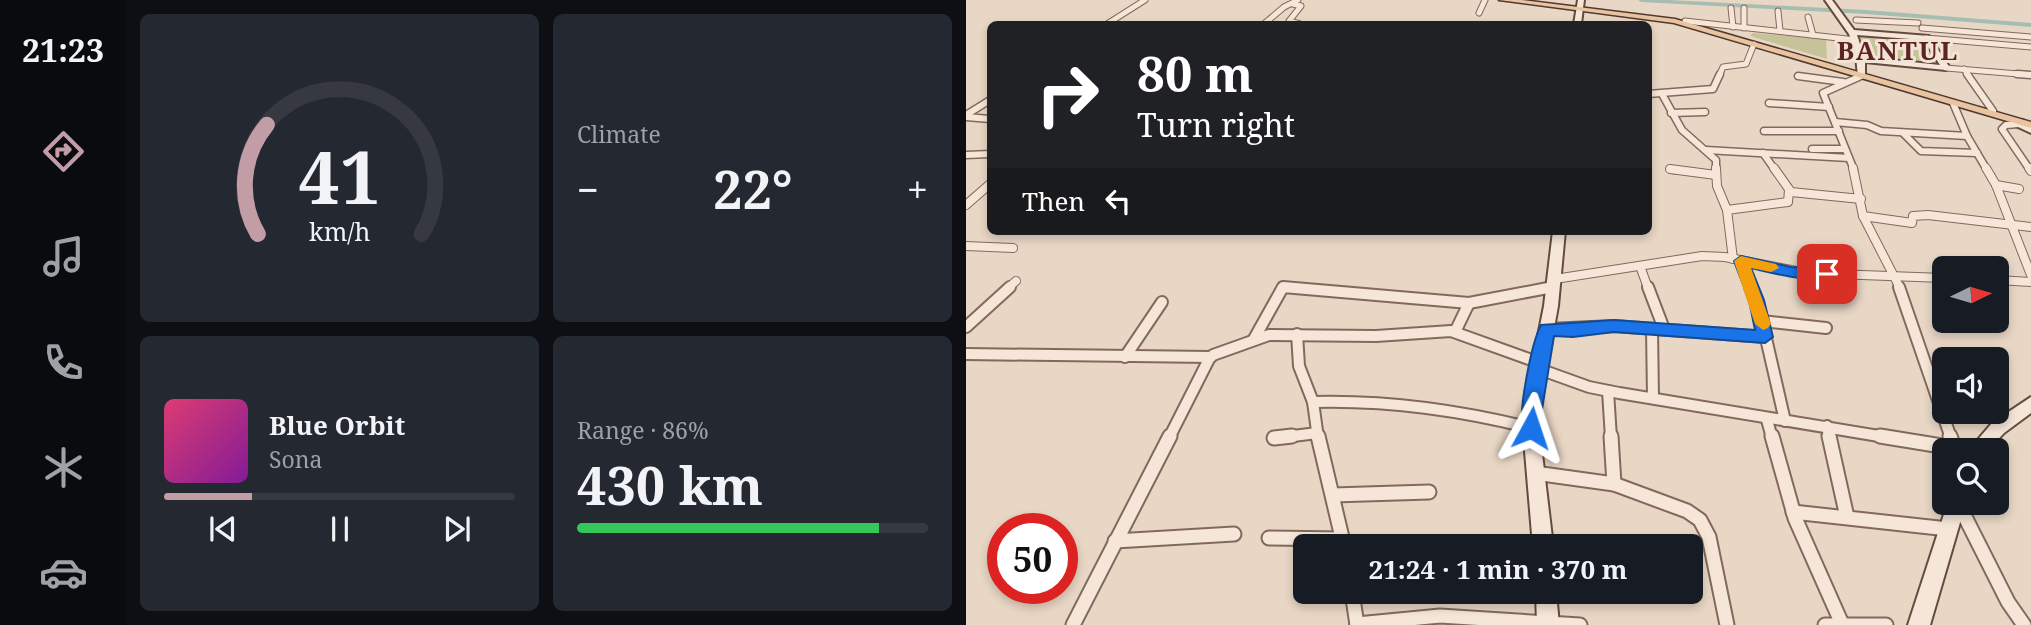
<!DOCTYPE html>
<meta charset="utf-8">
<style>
body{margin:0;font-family:"Noto Serif",serif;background:#242831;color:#f1f3f6;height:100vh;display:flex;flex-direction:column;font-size:26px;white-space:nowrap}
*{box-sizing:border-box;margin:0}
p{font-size:23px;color:#9ea1a6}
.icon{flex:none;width:38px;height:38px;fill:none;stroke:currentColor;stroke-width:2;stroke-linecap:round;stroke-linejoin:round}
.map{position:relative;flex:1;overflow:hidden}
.side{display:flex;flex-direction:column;gap:14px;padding:14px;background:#0d0f14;width:840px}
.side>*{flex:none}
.banner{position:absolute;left:21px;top:21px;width:665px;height:214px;border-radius:10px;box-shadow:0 4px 10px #0003;background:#202124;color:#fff;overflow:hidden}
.needle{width:46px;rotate:85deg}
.controls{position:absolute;left:966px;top:256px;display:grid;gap:14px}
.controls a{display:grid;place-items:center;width:77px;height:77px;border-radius:10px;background:#171b24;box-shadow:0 4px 10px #0003;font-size:35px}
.speed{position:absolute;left:21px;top:513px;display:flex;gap:14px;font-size:35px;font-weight:700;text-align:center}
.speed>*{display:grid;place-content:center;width:91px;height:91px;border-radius:50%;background:#171b24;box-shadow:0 4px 10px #0003;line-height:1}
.speed .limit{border:10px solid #d22;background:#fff;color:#111}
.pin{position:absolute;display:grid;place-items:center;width:60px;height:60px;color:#fff;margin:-30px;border-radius:14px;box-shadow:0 4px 10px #0006}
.me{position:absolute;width:77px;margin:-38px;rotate:5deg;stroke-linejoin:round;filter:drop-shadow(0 0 5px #0008)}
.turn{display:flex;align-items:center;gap:24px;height:147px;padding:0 35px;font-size:32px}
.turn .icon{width:91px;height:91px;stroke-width:2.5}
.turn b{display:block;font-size:49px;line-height:60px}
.then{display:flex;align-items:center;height:66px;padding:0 35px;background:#0003;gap:14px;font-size:26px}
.big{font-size:52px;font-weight:700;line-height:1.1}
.side .widget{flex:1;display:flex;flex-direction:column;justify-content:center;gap:10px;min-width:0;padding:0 24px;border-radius:10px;background:#242831}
.side .dial{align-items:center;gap:0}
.dial svg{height:182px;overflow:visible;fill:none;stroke:#363941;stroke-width:7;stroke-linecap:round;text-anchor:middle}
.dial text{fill:#f1f3f6;stroke:none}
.song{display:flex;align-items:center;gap:21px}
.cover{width:84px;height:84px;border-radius:10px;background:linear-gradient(135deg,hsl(340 70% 55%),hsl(290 70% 35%))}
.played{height:7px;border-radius:4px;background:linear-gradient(90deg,#c39da6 25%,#363941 25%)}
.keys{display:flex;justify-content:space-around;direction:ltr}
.heat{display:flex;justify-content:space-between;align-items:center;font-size:38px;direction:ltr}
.charge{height:10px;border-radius:5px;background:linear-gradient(90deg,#34c759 86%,#363941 0)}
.side .tiles{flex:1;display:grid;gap:14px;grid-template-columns:repeat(2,1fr)}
.trip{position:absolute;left:327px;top:534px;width:410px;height:70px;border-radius:10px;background:#171b24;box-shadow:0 4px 10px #0003;font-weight:700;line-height:70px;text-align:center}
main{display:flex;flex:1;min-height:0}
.tab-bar{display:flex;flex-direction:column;width:126px;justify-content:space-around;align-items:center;background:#090b0e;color:#9ea1a6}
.tab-bar .icon{width:49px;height:49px}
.tab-bar .selected{color:#c39da6}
.tab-bar b{font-size:32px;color:#f1f3f6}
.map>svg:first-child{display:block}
.green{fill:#c6c39a}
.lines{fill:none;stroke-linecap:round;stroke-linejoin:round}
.canal{fill:#a6bdb2;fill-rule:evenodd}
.street-far4-casing{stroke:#83695d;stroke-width:7}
.street-far3-casing{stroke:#83695d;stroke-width:9}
.street-far2-casing{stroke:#83695d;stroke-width:10}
.street-far1-casing{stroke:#83695d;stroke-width:14}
.street-casing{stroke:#83695d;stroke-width:17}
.secondary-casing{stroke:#644b40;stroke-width:4}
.primary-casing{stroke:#513931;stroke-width:3}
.street-far4{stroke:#f5e6d7;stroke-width:5}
.street-far3{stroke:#f5e6d7;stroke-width:6}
.street-far2{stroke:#f5e6d7;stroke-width:8}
.street-far1{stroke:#f5e6d7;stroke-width:10}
.street{stroke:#f5e6d7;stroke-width:13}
.secondary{fill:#f5e6d7;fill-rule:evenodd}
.primary{fill:#e9c4a0;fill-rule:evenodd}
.route{fill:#1a73e8;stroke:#114b97;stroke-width:2}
.slow{fill:#f59e0b}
.labels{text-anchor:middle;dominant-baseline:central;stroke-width:6;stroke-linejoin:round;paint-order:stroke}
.far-district-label{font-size:26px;font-weight:bold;letter-spacing:2px;fill:#5c2423;stroke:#f2e3d4}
</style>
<main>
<nav class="tab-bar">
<b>21:23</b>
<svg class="icon selected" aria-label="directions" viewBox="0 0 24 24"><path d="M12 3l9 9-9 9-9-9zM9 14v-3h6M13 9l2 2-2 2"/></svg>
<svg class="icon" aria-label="music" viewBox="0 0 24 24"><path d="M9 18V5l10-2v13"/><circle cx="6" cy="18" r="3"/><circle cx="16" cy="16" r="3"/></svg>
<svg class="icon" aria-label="phone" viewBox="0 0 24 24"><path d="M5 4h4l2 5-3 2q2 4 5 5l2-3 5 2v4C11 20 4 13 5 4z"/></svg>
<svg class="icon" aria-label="climate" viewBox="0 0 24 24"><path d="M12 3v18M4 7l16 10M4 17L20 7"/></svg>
<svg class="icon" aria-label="car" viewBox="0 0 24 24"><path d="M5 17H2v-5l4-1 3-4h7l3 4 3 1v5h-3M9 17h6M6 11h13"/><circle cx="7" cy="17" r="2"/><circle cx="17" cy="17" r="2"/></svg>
</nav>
<section class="side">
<div class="tiles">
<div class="widget dial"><svg viewBox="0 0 100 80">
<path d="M14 69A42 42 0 1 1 86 69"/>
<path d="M14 69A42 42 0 0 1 18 21" stroke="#c39da6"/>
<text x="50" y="56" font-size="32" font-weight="700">41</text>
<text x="50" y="72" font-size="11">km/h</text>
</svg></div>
<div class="widget"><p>Climate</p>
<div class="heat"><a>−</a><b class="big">22°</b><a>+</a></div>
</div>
<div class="widget">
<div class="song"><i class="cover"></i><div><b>Blue Orbit</b><p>Sona</p></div></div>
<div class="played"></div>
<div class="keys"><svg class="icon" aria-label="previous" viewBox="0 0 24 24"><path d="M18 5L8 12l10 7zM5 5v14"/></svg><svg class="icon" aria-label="pause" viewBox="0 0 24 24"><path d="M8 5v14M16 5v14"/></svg><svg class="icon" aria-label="next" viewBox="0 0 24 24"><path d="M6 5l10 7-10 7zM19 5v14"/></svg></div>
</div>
<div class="widget"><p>Range · 86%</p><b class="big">430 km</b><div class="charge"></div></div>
</div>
</section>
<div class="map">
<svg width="1065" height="625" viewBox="0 0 1065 625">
<rect width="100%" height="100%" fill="#e9d7c5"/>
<g class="green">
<polygon points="787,33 860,39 861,59 787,37 784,35"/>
<polygon points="892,37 957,43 969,62 900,55"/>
</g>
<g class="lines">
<polygon class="canal" points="672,0 703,0 900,10 1065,23 1065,27 900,14 675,2"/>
<defs>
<g id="street-far4">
<polyline points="327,4 335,6 323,21 334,24"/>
<polyline points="765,8 767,27"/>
<polyline points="778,8 778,28"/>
<polyline points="812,11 814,31"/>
<polyline points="513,13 519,0"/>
<polyline points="842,17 847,35"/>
<polyline points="890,20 952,23"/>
<polyline points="719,21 890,40"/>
<polyline points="141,24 179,0"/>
<polyline points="298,24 318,7 332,0"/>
<polyline points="956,28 1065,37"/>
<polyline points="960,38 1065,47"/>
<polyline points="980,68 1065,75"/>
<polyline points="998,69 1003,76"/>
<polyline points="753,76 757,67 780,64 788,44"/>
</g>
<g id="street-far3">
<polyline points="1001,74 1027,111"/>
<polyline points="1051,74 1065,75"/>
<polyline points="832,76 877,82"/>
<polyline points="682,94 747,89 754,74"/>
<polyline points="696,94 716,130 750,160 750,170"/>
<polyline points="803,103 863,107"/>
<polyline points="987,103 1001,136 1021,170"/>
<polyline points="705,113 739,112"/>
<polyline points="0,115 24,100"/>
<polyline points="0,117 24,119"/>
<polyline points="869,122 901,125 915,131 1001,136"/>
<polyline points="1053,124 1040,125 1036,129 1064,170"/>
<polyline points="798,131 873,131"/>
<polyline points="937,133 955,151 1011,153"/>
<polyline points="846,149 879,149"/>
<polyline points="740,150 883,158"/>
<polyline points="797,153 809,170"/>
<polyline points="0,155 24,154"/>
<polyline points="704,169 709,170"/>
<polyline points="888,170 857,93 895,76"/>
</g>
<g id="street-far2">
<polyline points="750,168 751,186 761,210 767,259"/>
<polyline points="808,168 825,192 895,199"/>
<polyline points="887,168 897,216 934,288"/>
<polyline points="1020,168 1030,185 1065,275"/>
<polyline points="1063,168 1065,171"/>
<polyline points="704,169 750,175"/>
<polyline points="1030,185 1053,189"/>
<polyline points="0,205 24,184"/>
<polyline points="761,210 822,202 823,190"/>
<polyline points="897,216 946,223 947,216 962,215 1065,227"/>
<polyline points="0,246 47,248"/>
<polyline points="775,261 785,288"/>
<polyline points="674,266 682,288"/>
<polyline points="589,279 736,256 759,257 840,273 978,278"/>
<polyline points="1031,280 1065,282"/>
<polyline points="42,288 50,281"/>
<polyline points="316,288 332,288"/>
<polyline points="580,288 587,287"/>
</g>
<g id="street-far1">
<polyline points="682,287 698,329"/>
<polyline points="784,287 796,321 819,421"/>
<polyline points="933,287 985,438"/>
<polyline points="796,321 860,328"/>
<polyline points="0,327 44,287"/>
<polyline points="581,329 648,326 799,337"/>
<polyline points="686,329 687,398"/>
<polyline points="489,332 503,303"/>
<polyline points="331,334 333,366 347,402 352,438"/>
<polyline points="288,339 317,287 503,303 587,287"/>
<polyline points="0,354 244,357"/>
<polyline points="159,357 196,302"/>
<polyline points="573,369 623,387 653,393 925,438"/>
<polyline points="642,391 645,438"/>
<path d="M347 402C422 400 493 410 565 428"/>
<polyline points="801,420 806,438"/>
<polyline points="861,426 864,438"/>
<polyline points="203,438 243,359 247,355 303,335 410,336 485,331 574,363"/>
<polyline points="311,438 351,433"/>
</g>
<g id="street">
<polyline points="352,436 378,546"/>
<polyline points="645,436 648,484"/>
<polyline points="806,436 829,518 876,624"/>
<polyline points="863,436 881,517"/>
<polyline points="914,436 988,448"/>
<polyline points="984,436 989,450"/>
<polyline points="308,438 326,436"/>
<polyline points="569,473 648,484 721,511 734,520 743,537 761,625"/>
<polyline points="367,495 463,492"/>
<polyline points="992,503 1042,602 1058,625"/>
<polyline points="827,512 982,529"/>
<polyline points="303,538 377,539"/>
<polyline points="149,541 268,534"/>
<polyline points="576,542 649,546"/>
<polyline points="386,592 391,625"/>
<polyline points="391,624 474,616 614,625"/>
<polyline points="107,625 204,436"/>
<polyline points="859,625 920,625"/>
</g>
<g id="secondary">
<polygon points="612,0 618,0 615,24 608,24"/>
<path d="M859 0H866L888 30 963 36 984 68 980 70 899 62V76L892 78 890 55 883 34ZM891 35 958 40 974 65 898 57Z"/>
<polygon points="1051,120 1057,120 1065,126 1065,133 1050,126"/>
<polygon points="587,231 599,231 592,306 574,407 573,428 587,546 567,546 557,428 558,407 578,306"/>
<polygon points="1065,397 1065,413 1038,433 1022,450 1003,450 1026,423"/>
<polygon points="982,502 1000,502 964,625 942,625"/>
<polygon points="570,592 590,592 593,625 571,625"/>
</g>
<polygon id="primary" points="533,0 556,0 709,19 1065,122 1065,128 708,23"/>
</defs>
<use href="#street-far4" class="street-far4-casing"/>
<use href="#street-far3" class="street-far3-casing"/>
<use href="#street-far2" class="street-far2-casing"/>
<use href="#street-far1" class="street-far1-casing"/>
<use href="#street" class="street-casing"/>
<use href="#secondary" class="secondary-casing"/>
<use href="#primary" class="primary-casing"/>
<use href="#street-far4" class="street-far4"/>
<use href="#street-far3" class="street-far3"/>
<use href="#street-far2" class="street-far2"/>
<use href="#street-far1" class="street-far1"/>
<use href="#street" class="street"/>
<use href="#secondary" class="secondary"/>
<use href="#primary" class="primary"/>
</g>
<path class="route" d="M775 256 825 267 861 269 869 274C856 287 803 272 785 268L798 300 807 337 799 343 648 332 607 337 588 336 572 434 565 436 558 434C550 417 566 342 575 325L648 320 789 330 783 300 768 261Z"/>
<polygon class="slow" points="775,256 810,264 813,268 805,272 785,268 805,324 802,328 797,330 789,324 768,261"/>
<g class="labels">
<g class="far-district-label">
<text x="932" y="50">BANTUL</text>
</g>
</g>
</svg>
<div class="controls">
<a><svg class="needle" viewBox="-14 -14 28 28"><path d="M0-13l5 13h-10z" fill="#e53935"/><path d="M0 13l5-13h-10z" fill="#9ea1a6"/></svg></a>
<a><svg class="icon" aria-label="sound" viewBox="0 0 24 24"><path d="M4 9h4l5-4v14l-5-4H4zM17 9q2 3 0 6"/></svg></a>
<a><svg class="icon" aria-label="search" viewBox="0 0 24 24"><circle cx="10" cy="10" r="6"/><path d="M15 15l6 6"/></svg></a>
</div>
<div class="speed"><div class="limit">50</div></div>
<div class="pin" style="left:861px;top:274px;background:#d93025"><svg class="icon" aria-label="arrive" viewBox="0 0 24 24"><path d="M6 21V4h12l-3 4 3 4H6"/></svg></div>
<svg class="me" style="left:565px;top:428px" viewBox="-20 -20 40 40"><path d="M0-17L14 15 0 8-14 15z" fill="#1a73e8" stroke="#fff" stroke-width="4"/></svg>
<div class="trip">21:24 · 1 min · 370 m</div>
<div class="banner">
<div class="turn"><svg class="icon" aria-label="right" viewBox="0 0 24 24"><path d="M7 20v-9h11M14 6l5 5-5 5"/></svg><div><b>80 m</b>Turn right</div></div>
<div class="then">Then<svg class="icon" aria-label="left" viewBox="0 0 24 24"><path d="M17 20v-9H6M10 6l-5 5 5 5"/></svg></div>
</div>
</div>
</main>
